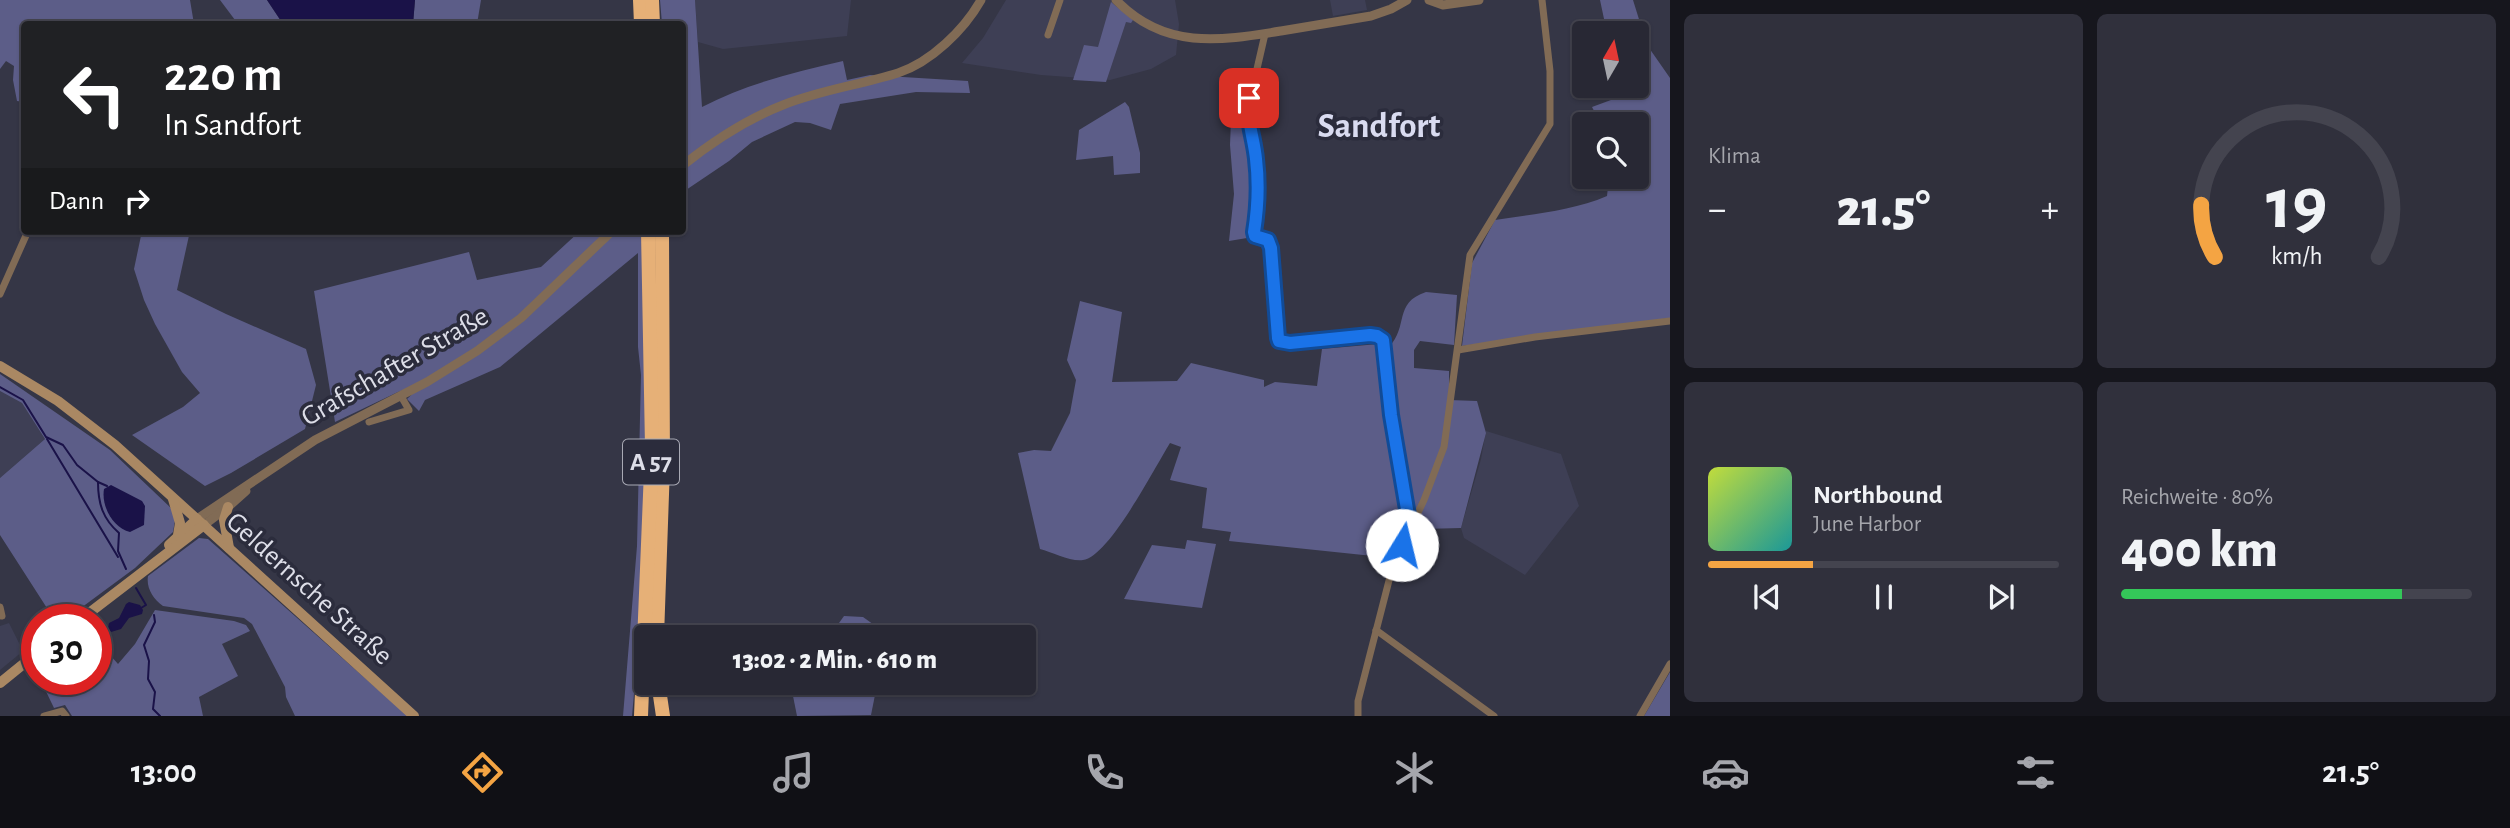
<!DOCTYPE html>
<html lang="de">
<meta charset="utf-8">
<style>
body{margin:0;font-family:"Alegreya Sans",sans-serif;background:#30303c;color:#f1f3f6;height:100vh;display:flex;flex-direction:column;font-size:26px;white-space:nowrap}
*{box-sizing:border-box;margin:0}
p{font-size:23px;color:#a5a6ac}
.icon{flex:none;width:38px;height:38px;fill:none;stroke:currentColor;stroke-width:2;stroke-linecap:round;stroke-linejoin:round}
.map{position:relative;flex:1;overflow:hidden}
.drawer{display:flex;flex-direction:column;gap:14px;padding:14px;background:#16161d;width:840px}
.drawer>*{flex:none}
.banner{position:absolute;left:21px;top:21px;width:665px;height:214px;border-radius:7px;box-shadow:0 2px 5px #0004,0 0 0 2px #44444f;background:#202124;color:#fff;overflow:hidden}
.needle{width:46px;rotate:9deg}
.tools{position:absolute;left:1572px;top:21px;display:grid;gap:14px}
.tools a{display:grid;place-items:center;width:77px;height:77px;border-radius:7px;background:#282834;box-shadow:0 2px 5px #0004,0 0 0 2px #44444f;font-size:35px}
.speed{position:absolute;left:21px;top:604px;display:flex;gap:14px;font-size:35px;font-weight:700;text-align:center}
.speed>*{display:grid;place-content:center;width:91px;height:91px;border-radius:50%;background:#282834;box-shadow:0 2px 5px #0004,0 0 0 2px #44444f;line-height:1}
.speed .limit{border:10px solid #d22;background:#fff;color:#111}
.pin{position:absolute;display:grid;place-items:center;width:60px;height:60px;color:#fff;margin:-30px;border-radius:14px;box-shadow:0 4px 10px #0006}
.me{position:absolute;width:77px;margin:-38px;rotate:9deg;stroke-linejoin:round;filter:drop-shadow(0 0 5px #0008)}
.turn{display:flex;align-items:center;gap:24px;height:147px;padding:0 28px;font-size:32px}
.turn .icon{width:91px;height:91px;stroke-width:2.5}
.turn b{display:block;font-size:49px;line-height:60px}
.then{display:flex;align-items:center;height:66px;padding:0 28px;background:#0003;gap:14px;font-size:26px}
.big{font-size:52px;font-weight:800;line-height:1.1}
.drawer .widget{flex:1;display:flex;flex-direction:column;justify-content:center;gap:10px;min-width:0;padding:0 24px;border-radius:10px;background:#30303c}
.drawer .dial{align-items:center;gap:0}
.dial svg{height:182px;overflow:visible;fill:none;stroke:#44444f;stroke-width:7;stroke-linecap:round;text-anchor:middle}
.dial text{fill:#f1f3f6;stroke:none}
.song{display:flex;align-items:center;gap:21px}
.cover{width:84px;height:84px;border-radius:10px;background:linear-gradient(135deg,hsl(70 70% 55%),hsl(180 70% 35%))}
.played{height:7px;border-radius:4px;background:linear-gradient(90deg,#f4a443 30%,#44444f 30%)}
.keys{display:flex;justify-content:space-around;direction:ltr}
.heat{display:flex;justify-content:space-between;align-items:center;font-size:38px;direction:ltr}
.charge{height:10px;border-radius:5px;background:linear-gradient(90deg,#34c759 80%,#44444f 0)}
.drawer .tiles{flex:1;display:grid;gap:14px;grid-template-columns:repeat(2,1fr)}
.trip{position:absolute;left:634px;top:625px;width:402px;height:70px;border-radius:7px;background:#282834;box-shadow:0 2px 5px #0004,0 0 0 2px #44444f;font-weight:800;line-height:70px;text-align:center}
.dock{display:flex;height:112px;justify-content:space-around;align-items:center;background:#101015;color:#a5a6ac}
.dock .icon{width:49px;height:49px}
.dock .selected{color:#f4a443}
.dock b{font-size:32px;color:#f1f3f6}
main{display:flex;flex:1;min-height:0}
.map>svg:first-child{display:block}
.built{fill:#3e3f55}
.green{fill:#5c5d88}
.water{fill:#1a1248}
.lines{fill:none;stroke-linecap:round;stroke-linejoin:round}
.stream{stroke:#1a1248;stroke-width:2}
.minor{stroke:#816b55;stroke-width:7}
.tertiary{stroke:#816b55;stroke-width:9}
.secondary{stroke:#aa8863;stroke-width:10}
.motorway{stroke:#e6b077;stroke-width:14}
.route-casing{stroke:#114b97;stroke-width:18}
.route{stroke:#1a73e8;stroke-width:12}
.labels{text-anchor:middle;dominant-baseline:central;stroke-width:7;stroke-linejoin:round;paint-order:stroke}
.shield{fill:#2b2c3c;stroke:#a8a9b4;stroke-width:2}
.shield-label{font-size:26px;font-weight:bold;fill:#dddee8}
.street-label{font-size:28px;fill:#dddee8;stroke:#2b2c3c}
.district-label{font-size:35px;font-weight:bold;fill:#d9dbf0;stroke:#2b2c3c}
</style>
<main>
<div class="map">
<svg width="1670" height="716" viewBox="0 0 1670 716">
<rect width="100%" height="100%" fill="#353646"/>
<g class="built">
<polygon points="695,0 851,0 847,36 723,49 698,42"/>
<polygon points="1006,0 1175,0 1179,24 1176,55 1151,69 1110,80 1041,75 962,63 983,38"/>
<polygon points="1330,0 1365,0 1367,10 1333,16"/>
<polygon points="0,391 22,403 45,439 0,478"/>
<polygon points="1486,431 1561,454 1579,506 1525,575 1464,538 1461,528 1481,459"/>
<polygon points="9,623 23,651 0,670 0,626"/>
</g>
<g class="green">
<polygon points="0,0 190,0 194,24 24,24 24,102 17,101 13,80 14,66 6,61 0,69"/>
<polygon points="220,0 267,0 283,24 238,24"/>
<polygon points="415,0 481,0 477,24 413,24"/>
<path d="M660 0H695L702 107C746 84 795 72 843 61L847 80 870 75 968 81 970 93 916 92 840 104 831 130 810 123 795 122 752 142 729 161 686 190 683 197 682 24H662Z"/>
<path d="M1600 0H1633L1647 45 1670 78V318L1462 346 1472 263 1495 220C1532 214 1572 211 1607 196L1609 177H1636V124H1601L1592 107 1638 90 1636 85V33H1607Z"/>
<polygon points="1111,2 1133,20 1131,23 1126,22 1106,82 1073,80 1084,45 1098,47"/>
<polygon points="1247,95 1245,109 1257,184 1253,237 1229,241 1234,194 1230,145 1231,120 1226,100"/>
<polygon points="1125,102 1129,107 1140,153 1140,173 1114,175 1113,156 1076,160 1079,130"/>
<polygon points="142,231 190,231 177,290 226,314 306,349 316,385 305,429 231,473 205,486 132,435 183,407 200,393 182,372 155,324 144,300 134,269"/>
<polygon points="580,231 647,231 644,582 632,716 623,716 637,546 641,375 638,347 638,253 500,367 425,400 419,411 407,399 424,383 398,392 335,422 314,291 469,252 477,280 541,267"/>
<path d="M1426 292 1457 295 1454 345 1420 341 1414 350V368L1449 371V400L1477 401 1486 433 1461 528 1423 529 1411 517 1407 502 1391 379 1389 347C1409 326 1393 303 1426 292Z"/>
<path d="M1080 301 1122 312 1112 382 1177 381 1191 363 1264 380V387L1275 382 1317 386 1322 349 1378 344 1385 416 1404 526 1392 558 1229 541 1231 532 1202 528 1207 488 1170 480 1181 447 1170 443C1155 467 1109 557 1083 560 1071 562 1052 552 1040 549L1018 453 1034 450 1051 451 1070 413 1076 380 1067 360Z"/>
<polygon points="0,374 110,450 172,509 175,520 173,532 135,568 66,619 54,619 0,535 0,478 45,439 22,403 0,391"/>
<path d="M199 538 208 539 375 687 413 716H295L286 697 285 687 252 624 244 618 163 606C153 599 146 588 148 576Z"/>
<polygon points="1187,540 1216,544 1202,608 1124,599 1152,545 1185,549"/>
<polygon points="155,610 234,621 246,625 250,631 222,644 238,676 199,697 203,716 72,716 65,705 54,708 40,679 96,679 96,639 118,664 135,644"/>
<polygon points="844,616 863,617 891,637 829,637"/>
<polygon points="1670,672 1670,716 1644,716"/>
<polygon points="799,683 863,683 875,695 871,715 797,716 792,691"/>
</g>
<g class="water">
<polygon points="267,0 415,0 413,24 283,24"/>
<path d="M111 485 142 501 145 506 144 525 130 532C113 528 101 506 104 489Z"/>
<polygon points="129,602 140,605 143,610 142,614 129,618 121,629 111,632 108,628 109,623 119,618 126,604"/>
</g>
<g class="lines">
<g class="stream">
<path d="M0 387 23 400 46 437 63 445 77 465 98 482C98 504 103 519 119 533L118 551 126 569"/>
<polyline points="47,439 118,557"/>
<polyline points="98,482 107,486"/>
<polyline points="136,588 146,605 141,608"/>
<polyline points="154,615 155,622 144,645 149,661 148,679 155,692 153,709 160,716"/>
</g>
<g class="minor">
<polyline points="1265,34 1248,108 1256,155 1259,189 1254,232 1255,236 1268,240 1271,248 1277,338 1279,341 1291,343 1370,335 1383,340 1391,415 1410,527"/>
<polyline points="1048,35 1060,0"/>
<polyline points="0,294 28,231"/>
<polyline points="1458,350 1535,337 1670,321"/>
<polyline points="369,422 409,410 401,396"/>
<polyline points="0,607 2,616"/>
<polyline points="1376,630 1494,716"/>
<polyline points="44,716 62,711 66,716"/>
<polyline points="1358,716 1358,701 1393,565 1424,500 1444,447 1470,255 1550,124 1550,71 1542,0"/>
<polyline points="1640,716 1670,664"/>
</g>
<g class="tertiary">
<path d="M1116 0C1164 50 1219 41 1281 31 1311 26 1341 21 1371 16L1391 9 1407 0"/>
<polyline points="1429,0 1443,5 1479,0"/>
<path d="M682 166C713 141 747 119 783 105 820 90 860 85 898 73 931 62 964 30 981 0"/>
<polyline points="197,519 315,440 427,382 477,351 521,318 612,231"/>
<polyline points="204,525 228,507 246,491"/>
</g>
<g class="secondary">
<polyline points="0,366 58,401 115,445 414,716"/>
<polyline points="173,499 180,523 178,535"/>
<polyline points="228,507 224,520 229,548"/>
<polyline points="169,545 197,519"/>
<polyline points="80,620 204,525"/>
<polyline points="0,683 37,653"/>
</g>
<g class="motorway">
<polyline points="640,0 641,24"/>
<polyline points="652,0 653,24"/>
<polyline points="657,637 663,466 662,231"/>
<polyline points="658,682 663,716"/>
<polyline points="641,716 652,446 648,231"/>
</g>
</g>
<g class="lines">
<defs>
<path id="route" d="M1249 98C1246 119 1254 138 1256 159 1259 184 1258 207 1254 232L1255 236 1268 240 1271 248 1278 338 1279 341 1290 343 1370 335 1377 336 1383 340 1391 415 1410 527 1402 545"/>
</defs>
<use href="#route" class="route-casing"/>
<use href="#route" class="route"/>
</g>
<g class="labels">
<rect class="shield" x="623" y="439.5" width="56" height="45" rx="5"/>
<g class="shield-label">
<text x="651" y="462">A 57</text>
</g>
<g class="street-label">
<text transform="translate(395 367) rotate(-30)">Grafschafter Straße</text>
<text transform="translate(309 589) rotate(42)">Geldernsche Straße</text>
</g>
<g class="district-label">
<text x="1379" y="126">Sandfort</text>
</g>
</g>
</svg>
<div class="tools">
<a><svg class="needle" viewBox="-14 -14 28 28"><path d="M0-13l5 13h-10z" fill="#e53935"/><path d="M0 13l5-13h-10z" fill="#a5a6ac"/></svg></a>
<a><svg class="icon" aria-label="search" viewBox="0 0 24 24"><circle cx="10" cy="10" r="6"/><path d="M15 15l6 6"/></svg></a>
</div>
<div class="speed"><div class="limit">30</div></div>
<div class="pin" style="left:1249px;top:98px;background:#d93025"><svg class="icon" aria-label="arrive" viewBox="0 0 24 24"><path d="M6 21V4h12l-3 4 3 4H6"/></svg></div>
<svg class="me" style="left:1402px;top:545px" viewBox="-20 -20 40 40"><circle r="19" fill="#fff"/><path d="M0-13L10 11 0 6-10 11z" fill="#1a73e8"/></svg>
<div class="trip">13:02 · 2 Min. · 610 m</div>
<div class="banner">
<div class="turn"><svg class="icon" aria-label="left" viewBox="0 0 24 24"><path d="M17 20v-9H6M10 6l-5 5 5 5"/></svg><div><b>220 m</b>In Sandfort</div></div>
<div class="then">Dann<svg class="icon" aria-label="right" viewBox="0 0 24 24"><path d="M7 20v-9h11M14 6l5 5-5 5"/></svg></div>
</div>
</div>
<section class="drawer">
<div class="tiles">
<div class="widget"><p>Klima</p>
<div class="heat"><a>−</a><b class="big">21.5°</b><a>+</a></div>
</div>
<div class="widget dial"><svg viewBox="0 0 100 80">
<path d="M14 69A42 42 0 1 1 86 69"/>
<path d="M14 69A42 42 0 0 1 8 46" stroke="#f4a443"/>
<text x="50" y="56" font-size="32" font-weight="700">19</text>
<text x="50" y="72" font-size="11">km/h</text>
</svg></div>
<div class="widget">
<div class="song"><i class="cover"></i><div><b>Northbound</b><p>June Harbor</p></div></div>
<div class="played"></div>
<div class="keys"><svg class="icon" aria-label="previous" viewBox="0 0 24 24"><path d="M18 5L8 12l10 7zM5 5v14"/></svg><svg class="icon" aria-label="pause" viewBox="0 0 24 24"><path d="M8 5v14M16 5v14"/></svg><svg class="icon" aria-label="next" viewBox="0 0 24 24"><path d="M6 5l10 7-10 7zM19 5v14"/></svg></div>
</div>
<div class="widget"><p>Reichweite · 80%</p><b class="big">400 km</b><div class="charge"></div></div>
</div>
</section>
</main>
<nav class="dock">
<b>13:00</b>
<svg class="icon selected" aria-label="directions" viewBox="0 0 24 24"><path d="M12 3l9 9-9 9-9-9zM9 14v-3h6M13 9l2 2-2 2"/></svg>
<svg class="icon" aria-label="music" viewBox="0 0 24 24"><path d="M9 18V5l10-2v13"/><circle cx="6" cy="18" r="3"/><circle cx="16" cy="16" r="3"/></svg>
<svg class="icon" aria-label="phone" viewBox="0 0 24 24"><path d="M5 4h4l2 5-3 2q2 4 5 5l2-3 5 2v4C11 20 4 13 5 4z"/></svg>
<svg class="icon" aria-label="climate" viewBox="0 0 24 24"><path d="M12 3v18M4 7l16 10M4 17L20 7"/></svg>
<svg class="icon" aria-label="car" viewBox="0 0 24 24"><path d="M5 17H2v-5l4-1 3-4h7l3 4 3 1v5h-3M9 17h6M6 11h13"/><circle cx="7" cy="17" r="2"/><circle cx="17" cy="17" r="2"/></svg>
<svg class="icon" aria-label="filters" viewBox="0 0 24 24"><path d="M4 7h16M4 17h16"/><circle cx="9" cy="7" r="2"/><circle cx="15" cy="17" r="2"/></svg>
<b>21.5°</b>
</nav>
